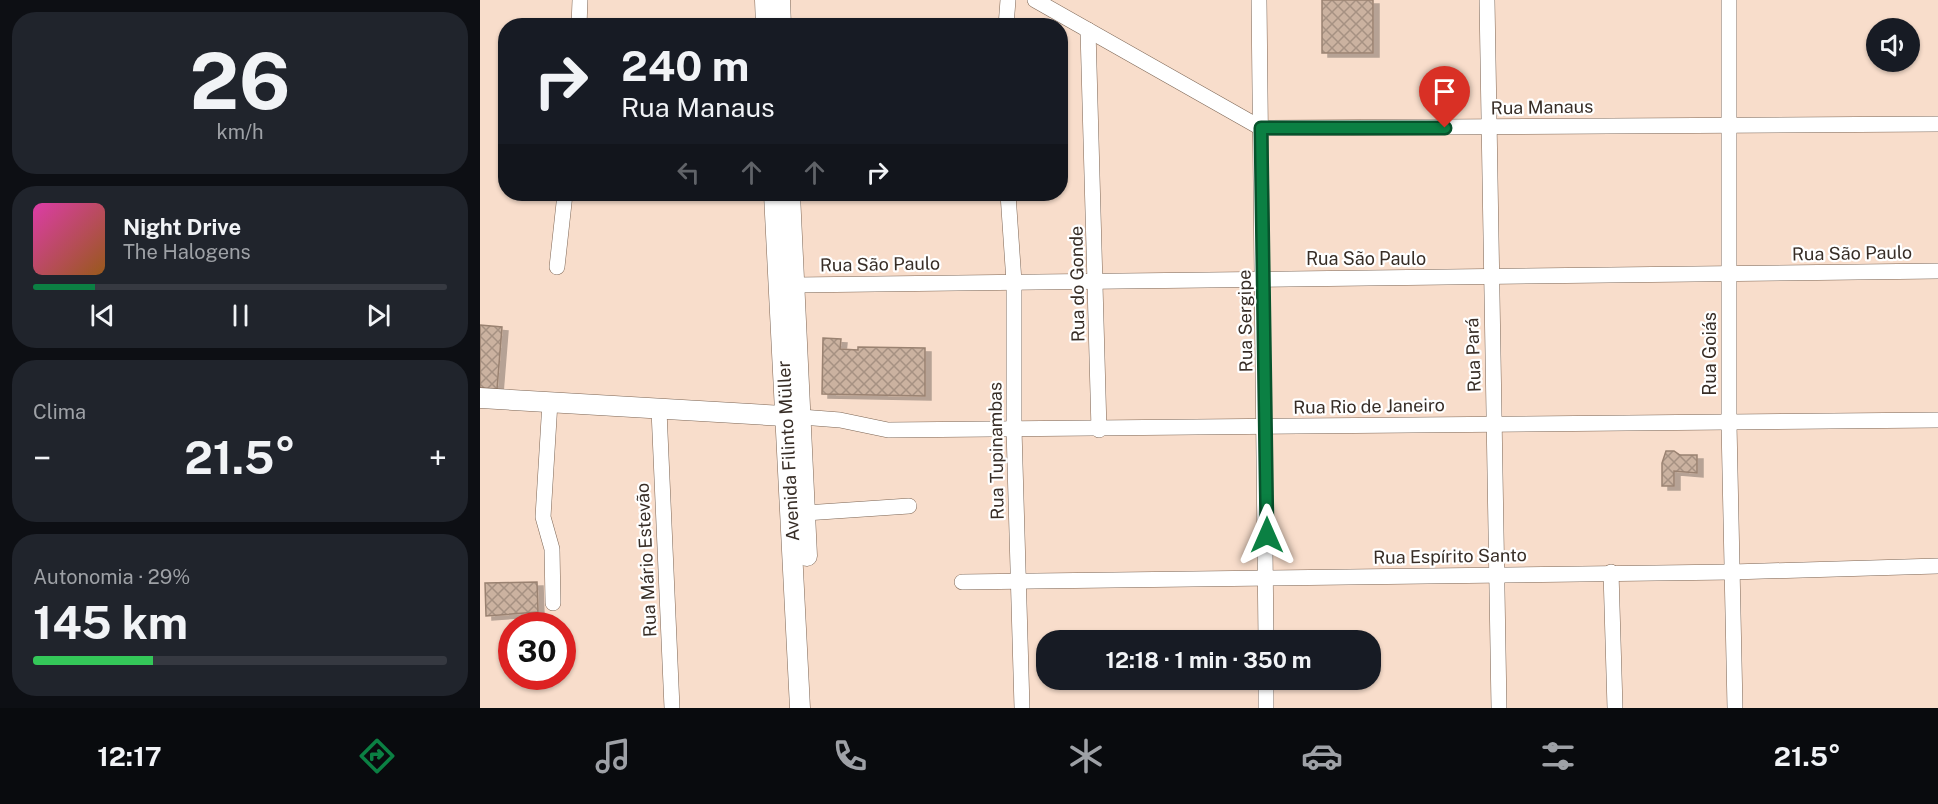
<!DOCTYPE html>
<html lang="pt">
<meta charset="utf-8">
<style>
body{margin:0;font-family:"Public Sans",sans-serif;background:#20242c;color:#f1f3f6;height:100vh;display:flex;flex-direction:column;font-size:22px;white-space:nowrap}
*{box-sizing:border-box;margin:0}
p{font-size:20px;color:#9ea1a6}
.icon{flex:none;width:33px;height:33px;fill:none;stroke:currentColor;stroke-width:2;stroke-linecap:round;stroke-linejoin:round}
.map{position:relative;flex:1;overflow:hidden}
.side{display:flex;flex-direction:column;gap:12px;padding:12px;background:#0d0f14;width:480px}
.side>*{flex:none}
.guide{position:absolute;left:18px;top:18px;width:570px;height:183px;border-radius:24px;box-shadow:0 2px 4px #0004;background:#171b24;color:#f1f3f6;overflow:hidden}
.controls{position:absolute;left:1386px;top:18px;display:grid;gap:12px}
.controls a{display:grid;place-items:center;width:54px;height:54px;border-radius:50%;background:#171b24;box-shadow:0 2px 4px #0004;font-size:30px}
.speed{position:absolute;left:18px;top:612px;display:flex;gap:12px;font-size:30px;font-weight:700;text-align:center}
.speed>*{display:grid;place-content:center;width:78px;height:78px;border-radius:50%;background:#171b24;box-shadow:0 2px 4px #0004;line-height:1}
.speed .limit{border:9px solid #d22;background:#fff;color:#111}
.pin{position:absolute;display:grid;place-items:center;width:51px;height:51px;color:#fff;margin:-62px -26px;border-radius:50% 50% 50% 0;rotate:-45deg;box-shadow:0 0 6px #0007}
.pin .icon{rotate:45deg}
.me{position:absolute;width:66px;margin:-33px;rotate:0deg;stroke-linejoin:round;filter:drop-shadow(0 0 4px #0008)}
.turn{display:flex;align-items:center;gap:21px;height:126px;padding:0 24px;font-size:27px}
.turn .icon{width:78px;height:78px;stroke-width:2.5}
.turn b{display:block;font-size:42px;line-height:51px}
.lanes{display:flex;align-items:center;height:57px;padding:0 24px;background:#0003;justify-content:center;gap:30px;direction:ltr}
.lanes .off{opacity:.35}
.big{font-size:45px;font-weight:700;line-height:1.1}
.side .widget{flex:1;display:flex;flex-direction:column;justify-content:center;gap:9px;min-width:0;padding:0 21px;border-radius:24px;background:#20242c}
.side .dial{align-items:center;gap:0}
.dial b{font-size:78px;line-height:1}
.song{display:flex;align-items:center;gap:18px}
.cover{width:72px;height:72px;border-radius:9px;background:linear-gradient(135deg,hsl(320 70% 55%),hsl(30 70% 35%))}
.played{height:6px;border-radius:3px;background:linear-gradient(90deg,#0b8043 15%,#363941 15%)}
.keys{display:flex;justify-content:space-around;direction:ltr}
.heat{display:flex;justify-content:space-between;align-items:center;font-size:33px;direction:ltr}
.charge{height:9px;border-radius:4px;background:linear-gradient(90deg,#34c759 29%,#363941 0)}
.trip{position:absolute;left:556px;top:630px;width:345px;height:60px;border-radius:24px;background:#171b24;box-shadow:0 2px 4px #0004;font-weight:700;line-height:60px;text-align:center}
.tabs{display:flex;height:96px;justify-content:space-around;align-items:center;background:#090b0e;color:#9ea1a6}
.tabs .icon{width:42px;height:42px}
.tabs .active{color:#0b8043}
.tabs b{font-size:27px;color:#f1f3f6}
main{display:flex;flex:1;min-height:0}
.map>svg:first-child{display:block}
.building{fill:url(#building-cross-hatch);stroke:#9a8271;stroke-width:1.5;filter:url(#shadow)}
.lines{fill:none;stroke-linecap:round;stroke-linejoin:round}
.minor-casing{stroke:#7c6554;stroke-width:16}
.major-casing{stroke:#7c6554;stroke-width:21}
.minor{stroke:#fff;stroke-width:15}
.major{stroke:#fff;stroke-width:20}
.route-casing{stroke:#07532c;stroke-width:15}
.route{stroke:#0b8043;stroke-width:10}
.labels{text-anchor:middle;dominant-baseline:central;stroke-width:4.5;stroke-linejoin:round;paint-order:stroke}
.street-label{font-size:18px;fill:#372d26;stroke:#fff}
</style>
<main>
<section class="side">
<div class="widget dial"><b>26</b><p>km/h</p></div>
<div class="widget">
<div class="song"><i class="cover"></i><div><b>Night Drive</b><p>The Halogens</p></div></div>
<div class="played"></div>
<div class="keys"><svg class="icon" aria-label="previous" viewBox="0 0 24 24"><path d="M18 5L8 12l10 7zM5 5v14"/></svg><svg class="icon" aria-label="pause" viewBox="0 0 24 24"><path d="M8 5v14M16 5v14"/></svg><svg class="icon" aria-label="next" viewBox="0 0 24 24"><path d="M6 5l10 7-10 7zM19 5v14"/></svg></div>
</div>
<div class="widget"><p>Clima</p>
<div class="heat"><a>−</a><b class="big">21.5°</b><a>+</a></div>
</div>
<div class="widget"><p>Autonomia · 29%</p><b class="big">145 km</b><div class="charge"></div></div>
</section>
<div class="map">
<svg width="1458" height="708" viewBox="0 0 1458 708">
<defs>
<pattern id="building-cross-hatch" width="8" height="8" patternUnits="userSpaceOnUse" patternTransform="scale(1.5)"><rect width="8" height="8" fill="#cbb2a0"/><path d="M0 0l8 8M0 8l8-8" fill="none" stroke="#a69182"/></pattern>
<filter id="shadow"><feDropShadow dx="6" dy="4" stdDeviation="0" flood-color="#0004"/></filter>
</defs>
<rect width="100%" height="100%" fill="#f8ddcb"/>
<g class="building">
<rect x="842" y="0" width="51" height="53"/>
<polygon points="0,325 22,327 17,389 0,388"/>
<polygon points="343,338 361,339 360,349 378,350 378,347 445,348 445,396 342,394"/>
<polygon points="1186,451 1194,451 1200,455 1217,455 1217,473 1194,471 1194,486 1182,486 1182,463"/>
<polygon points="57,582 58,612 6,616 5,583"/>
</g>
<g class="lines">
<defs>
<g id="minor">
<polyline points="555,0 781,128 1458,124"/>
<polyline points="779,0 786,640"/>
<polyline points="1007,0 1019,708"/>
<polyline points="1249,0 1249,424 1255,708"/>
<polyline points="99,26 100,0"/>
<polyline points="526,26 528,0"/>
<polyline points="608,30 619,430"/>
<polyline points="528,194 534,282 534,429 542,708"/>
<polyline points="77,267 85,194"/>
<polyline points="315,285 1458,271"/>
<polyline points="70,402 63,517 72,549 73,603"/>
<polyline points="179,410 192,708"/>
<polyline points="321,417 360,420 408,430 1458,420"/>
<polyline points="325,513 429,506"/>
<polyline points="1131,572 1135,708"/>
<polyline points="482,582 1252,572 1458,566"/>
<polyline points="786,708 786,680"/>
</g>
<g id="major">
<polyline points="285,0 286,26"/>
<polyline points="300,0 301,26"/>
<polyline points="294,194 320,708"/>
<polyline points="310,194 327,556"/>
<polyline points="0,398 321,417"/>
</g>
</defs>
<use href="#minor" class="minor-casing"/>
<use href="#major" class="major-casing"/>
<use href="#minor" class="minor"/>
<use href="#major" class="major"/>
</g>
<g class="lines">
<defs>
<polyline id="route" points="787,535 781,128 965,128"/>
</defs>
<use href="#route" class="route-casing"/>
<use href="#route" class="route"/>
</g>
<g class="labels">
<g class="street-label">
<text transform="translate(1062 107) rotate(-1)">Rua Manaus</text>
<text transform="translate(1372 253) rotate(-1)">Rua São Paulo</text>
<text x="886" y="258">Rua São Paulo</text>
<text transform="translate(400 264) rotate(-1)">Rua São Paulo</text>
<text transform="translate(597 284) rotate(-91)">Rua do Gonde</text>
<text transform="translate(765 321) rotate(-91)">Rua Sergipe</text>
<text transform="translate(1229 354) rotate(-90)">Rua Goiás</text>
<text transform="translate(993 355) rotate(-92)">Rua Pará</text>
<text transform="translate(889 406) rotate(-1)">Rua Rio de Janeiro</text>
<text transform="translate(308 451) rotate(-93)">Avenida Filinto Müller</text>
<text transform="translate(516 451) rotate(-91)">Rua Tupinambas</text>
<text transform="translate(970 556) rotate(-1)">Rua Espírito Santo</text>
<text transform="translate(166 560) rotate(-93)">Rua Mário Estevão</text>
</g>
</g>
</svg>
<div class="controls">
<a><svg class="icon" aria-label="sound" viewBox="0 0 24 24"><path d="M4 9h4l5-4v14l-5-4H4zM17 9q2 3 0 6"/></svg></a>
</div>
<div class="speed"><div class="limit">30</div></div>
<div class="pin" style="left:965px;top:128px;background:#d93025"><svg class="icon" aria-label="arrive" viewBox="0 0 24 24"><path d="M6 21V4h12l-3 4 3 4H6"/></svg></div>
<svg class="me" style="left:787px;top:535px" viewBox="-20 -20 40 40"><path d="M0-17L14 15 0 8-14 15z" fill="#0b8043" stroke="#fff" stroke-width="4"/></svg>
<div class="trip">12:18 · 1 min · 350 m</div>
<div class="guide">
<div class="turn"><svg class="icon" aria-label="right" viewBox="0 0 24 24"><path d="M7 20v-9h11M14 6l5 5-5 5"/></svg><div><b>240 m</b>Rua Manaus</div></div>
<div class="lanes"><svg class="icon off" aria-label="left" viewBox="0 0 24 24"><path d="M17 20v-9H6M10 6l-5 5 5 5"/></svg><svg class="icon off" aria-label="ahead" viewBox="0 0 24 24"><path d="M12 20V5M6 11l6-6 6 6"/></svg><svg class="icon off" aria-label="ahead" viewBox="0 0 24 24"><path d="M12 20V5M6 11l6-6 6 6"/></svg><svg class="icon" aria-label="right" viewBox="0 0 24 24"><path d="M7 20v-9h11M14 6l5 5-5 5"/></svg></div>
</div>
</div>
</main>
<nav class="tabs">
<b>12:17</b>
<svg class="icon active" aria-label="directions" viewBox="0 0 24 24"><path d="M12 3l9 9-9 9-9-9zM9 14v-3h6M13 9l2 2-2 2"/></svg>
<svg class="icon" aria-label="music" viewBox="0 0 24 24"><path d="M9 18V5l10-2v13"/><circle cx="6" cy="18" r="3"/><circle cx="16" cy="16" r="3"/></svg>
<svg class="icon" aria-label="phone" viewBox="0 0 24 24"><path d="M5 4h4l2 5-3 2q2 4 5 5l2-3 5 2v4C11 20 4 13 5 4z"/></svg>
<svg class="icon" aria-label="climate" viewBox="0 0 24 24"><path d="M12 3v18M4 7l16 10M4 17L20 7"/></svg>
<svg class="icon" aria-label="car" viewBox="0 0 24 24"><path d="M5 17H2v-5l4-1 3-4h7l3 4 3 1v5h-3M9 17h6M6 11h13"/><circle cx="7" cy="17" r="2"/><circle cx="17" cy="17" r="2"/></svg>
<svg class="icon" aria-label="filters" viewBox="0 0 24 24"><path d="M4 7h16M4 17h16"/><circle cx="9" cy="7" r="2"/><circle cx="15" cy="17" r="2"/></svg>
<b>21.5°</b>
</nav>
